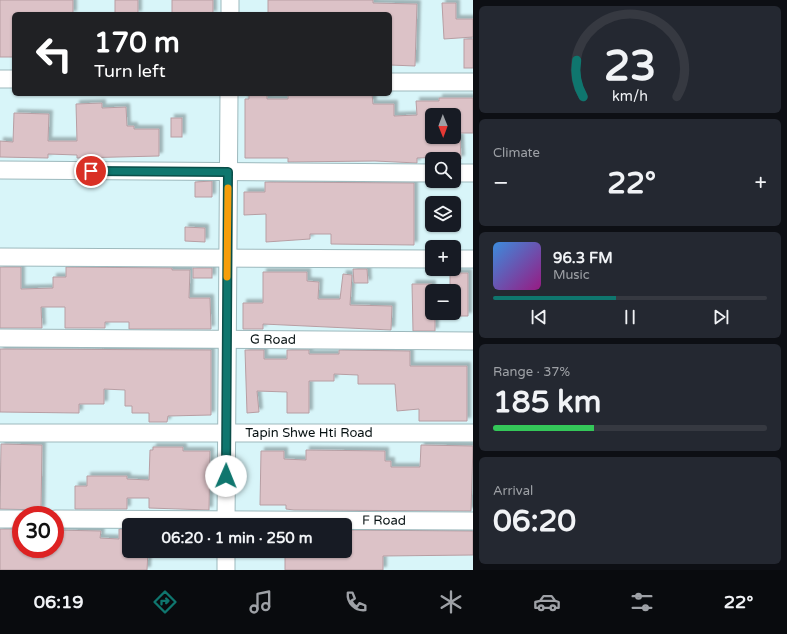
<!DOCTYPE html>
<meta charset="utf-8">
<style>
body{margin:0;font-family:"Varela Round",sans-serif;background:#242831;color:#f1f3f6;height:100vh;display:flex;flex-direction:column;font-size:15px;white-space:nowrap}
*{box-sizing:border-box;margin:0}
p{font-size:13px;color:#9ea1a6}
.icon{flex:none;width:22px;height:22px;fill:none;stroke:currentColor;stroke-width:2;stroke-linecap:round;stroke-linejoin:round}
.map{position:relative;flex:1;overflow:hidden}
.drawer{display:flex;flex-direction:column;gap:6px;padding:6px;background:#0d0f14;width:314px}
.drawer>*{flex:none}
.banner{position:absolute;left:12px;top:12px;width:380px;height:84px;border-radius:6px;box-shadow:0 1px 3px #0004;background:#202124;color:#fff;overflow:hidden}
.needle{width:26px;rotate:179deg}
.tools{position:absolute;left:425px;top:108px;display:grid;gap:8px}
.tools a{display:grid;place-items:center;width:36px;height:36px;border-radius:6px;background:#171b24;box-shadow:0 1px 3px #0004;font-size:20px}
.speed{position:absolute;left:12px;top:506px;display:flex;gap:8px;font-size:20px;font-weight:700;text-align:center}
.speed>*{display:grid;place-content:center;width:52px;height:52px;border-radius:50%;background:#171b24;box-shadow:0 1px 3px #0004;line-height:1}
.speed .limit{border:6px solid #d22;background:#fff;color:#111}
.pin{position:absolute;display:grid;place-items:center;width:34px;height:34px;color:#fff;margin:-17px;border:2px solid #fff;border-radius:50%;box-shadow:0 1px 4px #0007}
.me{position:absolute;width:44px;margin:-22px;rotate:1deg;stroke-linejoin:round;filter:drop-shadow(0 0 3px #0008)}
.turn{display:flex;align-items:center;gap:14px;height:84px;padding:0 16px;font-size:18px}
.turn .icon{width:52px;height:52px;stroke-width:2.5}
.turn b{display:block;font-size:28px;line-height:34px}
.big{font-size:30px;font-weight:700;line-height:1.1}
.drawer .card{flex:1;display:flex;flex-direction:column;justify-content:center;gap:6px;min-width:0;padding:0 14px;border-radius:6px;background:#242831}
.drawer .dial{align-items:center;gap:0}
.dial svg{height:104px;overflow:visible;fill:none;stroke:#363941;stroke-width:7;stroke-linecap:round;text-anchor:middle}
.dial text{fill:#f1f3f6;stroke:none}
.song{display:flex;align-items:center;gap:12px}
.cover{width:48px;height:48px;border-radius:6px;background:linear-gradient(135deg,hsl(210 70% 55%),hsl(310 70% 35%))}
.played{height:4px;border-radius:2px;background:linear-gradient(90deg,#0f766e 45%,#363941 45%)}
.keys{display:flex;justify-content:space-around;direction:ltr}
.heat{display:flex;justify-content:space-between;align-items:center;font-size:22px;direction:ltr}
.charge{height:6px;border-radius:3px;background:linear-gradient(90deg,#34c759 37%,#363941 0)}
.trip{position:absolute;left:122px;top:518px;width:230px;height:40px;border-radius:6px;background:#171b24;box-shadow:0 1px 3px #0004;font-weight:700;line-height:40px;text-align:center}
.menu{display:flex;height:64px;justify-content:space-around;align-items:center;background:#090b0e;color:#9ea1a6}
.menu .icon{width:28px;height:28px}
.menu .on{color:#0f766e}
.menu b{font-size:18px;color:#f1f3f6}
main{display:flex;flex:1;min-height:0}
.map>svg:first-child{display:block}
.building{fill:#dcc2c7;stroke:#b79ea3;filter:url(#shadow)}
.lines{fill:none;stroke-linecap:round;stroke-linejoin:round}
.minor-casing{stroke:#9db9bd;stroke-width:19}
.minor{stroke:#fff;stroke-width:17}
.route-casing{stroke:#0a4d48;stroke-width:10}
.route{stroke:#0f766e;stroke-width:7}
.slow{stroke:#f59e0b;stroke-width:7}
.labels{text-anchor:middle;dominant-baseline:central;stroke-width:3;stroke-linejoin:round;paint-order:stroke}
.street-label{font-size:13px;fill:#071112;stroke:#f7fdfe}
</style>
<main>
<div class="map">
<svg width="473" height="570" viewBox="0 0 473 570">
<defs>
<filter id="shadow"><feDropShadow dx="3.5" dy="-3.5" stdDeviation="1" flood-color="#0004"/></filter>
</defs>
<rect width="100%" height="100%" fill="#d8f5f9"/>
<g class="building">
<polygon points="0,0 73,0 73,14 14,14 14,57 0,57"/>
<rect x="115" y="0" width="23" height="14"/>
<rect x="172" y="0" width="41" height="14"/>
<polygon points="268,0 373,0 373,3 417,4 415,66 390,65 390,14 268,14"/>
<polygon points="442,3 456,3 456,19 473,19 473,37 444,39"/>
<rect x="464" y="39" width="9" height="29"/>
<polygon points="249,94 267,94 267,99 288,99 288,94 372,94 373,104 394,104 394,116 417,115 416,101 439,101 439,98 473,98 473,133 454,133 454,115 432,115 432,137 460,137 461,159 445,159 445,157 417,158 417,163 375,161 288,162 288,158 245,158 245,99 249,99"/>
<polygon points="102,103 102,108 126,107 127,126 134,126 134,129 159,129 159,156 77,158 77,155 48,154 48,158 0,157 0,141 13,142 14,113 49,114 48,141 77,141 76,104"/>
<rect x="171" y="118" width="11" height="19"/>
<polygon points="212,181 212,197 195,197 195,182"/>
<polygon points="265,182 414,183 414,245 331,244 331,234 310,234 310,239 266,242 266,214 244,215 244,192 265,192"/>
<polygon points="185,227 205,228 205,242 185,241"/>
<polygon points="0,267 21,267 21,289 53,288 53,277 66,277 66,267 172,268 172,270 190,270 189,298 210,298 211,329 129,329 129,322 105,322 105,328 65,328 65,307 41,307 42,328 0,328"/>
<rect x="193" y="268" width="19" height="10"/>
<polygon points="353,269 367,269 368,283 354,283"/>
<polygon points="263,272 307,272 307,281 319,282 318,299 340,299 343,274 352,275 350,305 392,306 391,330 263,324 263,329 243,329 243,303 263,303"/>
<polygon points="450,273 468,273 468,316 454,316 454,291 450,291"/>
<polygon points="412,284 432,284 432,313 435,313 435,331 413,331"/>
<polygon points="0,349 211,350 211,415 168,416 167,422 149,422 149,413 132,413 132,406 125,406 125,390 104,389 104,404 79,404 79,413 0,412"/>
<polygon points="245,350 264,350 264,359 287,359 287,350 309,350 309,354 339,354 339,350 410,351 410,366 467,366 467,421 419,421 419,409 397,411 395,384 358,384 358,375 334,374 334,381 309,381 309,413 287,413 287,392 257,391 259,412 247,413"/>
<polygon points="1,444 42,445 41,510 0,509"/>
<polygon points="421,445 473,446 471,511 294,510 286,509 286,505 260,505 261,451 284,451 284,459 306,460 306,450 385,451 385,461 391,461 391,467 420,467"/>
<polygon points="153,447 183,447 183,451 210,451 209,510 149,508 149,498 127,498 127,509 75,509 75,486 87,486 87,476 127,476 127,479 149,480 150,450 153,450"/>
<polygon points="0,529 21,529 21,549 55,549 55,530 101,531 100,538 119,539 119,529 129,529 129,551 148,551 147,570 0,570"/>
<polygon points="345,530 473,531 473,555 383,556 383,570 285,570 285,551 345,551"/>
</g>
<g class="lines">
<defs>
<g id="minor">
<polyline points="230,14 230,0"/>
<polyline points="0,79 14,79"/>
<polyline points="390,82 473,82"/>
<polyline points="0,170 432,173"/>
<polyline points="454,173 473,173"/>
<polyline points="0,257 432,259"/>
<polyline points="454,259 473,259"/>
<path id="s1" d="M0 338 473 341"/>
<path id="s2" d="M0 433H473"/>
<polyline points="0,519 21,519"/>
<path id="s3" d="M55 519 473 521"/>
<polyline points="226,525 229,94"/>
<polyline points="226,551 226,570"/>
</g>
</defs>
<use href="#minor" class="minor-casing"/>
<use href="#minor" class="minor"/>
</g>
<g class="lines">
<defs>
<polyline id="route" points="91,171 228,172 226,476"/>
</defs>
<use href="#route" class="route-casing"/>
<use href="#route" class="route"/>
<polyline class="slow" points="227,277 228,188"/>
</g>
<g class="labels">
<g class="street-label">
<text stroke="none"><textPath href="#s1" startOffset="273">G Road</textPath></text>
<text stroke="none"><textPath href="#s2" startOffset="309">Tapin Shwe Hti Road</textPath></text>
<text stroke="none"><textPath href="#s3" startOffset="329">F Road</textPath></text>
</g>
</g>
</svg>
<div class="tools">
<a><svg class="needle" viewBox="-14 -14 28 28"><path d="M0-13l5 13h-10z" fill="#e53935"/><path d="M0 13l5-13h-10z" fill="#9ea1a6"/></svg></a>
<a><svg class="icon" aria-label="search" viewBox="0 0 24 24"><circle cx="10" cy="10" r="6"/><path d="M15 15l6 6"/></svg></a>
<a><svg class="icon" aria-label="layers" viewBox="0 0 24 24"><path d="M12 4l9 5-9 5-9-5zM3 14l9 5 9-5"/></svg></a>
<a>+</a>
<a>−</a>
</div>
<div class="speed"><div class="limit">30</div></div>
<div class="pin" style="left:91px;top:171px;background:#d93025"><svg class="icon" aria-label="arrive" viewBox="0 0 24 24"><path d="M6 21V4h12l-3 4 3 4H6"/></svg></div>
<svg class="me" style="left:226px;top:476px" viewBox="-20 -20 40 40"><circle r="19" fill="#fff"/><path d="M0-13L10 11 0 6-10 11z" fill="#0f766e"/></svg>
<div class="trip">06:20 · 1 min · 250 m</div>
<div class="banner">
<div class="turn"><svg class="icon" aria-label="left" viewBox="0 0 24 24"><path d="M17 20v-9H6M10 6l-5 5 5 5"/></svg><div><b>170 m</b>Turn left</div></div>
</div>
</div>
<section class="drawer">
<div class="card dial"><svg viewBox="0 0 100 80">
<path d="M14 69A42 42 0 1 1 86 69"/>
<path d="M14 69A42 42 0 0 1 9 41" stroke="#0f766e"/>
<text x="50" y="56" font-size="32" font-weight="700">23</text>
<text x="50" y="72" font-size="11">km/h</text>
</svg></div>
<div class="card"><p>Climate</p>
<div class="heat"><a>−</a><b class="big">22°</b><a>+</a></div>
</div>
<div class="card">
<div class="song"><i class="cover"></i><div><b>96.3 FM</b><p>Music</p></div></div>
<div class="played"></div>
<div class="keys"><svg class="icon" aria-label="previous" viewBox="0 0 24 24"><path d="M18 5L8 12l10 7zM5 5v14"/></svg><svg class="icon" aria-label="pause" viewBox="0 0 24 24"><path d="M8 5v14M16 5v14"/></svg><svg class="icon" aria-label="next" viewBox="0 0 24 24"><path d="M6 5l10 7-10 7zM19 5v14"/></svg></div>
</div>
<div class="card"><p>Range · 37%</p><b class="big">185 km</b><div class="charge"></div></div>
<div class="card"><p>Arrival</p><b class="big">06:20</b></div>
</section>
</main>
<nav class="menu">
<b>06:19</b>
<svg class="icon on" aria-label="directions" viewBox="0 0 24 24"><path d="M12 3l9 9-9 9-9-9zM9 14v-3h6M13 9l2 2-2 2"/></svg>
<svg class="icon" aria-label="music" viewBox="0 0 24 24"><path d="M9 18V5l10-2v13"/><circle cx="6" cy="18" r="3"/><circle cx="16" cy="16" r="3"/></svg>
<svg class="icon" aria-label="phone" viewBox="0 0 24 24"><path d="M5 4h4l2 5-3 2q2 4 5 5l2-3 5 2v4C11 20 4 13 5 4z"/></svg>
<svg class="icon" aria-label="climate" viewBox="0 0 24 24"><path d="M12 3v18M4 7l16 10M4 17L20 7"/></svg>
<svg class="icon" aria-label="car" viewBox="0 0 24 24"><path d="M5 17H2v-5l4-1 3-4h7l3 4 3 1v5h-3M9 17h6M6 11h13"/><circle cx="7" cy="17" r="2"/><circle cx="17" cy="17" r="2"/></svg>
<svg class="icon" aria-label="filters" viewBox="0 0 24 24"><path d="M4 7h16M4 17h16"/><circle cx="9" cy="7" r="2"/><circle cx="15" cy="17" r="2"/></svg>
<b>22°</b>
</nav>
